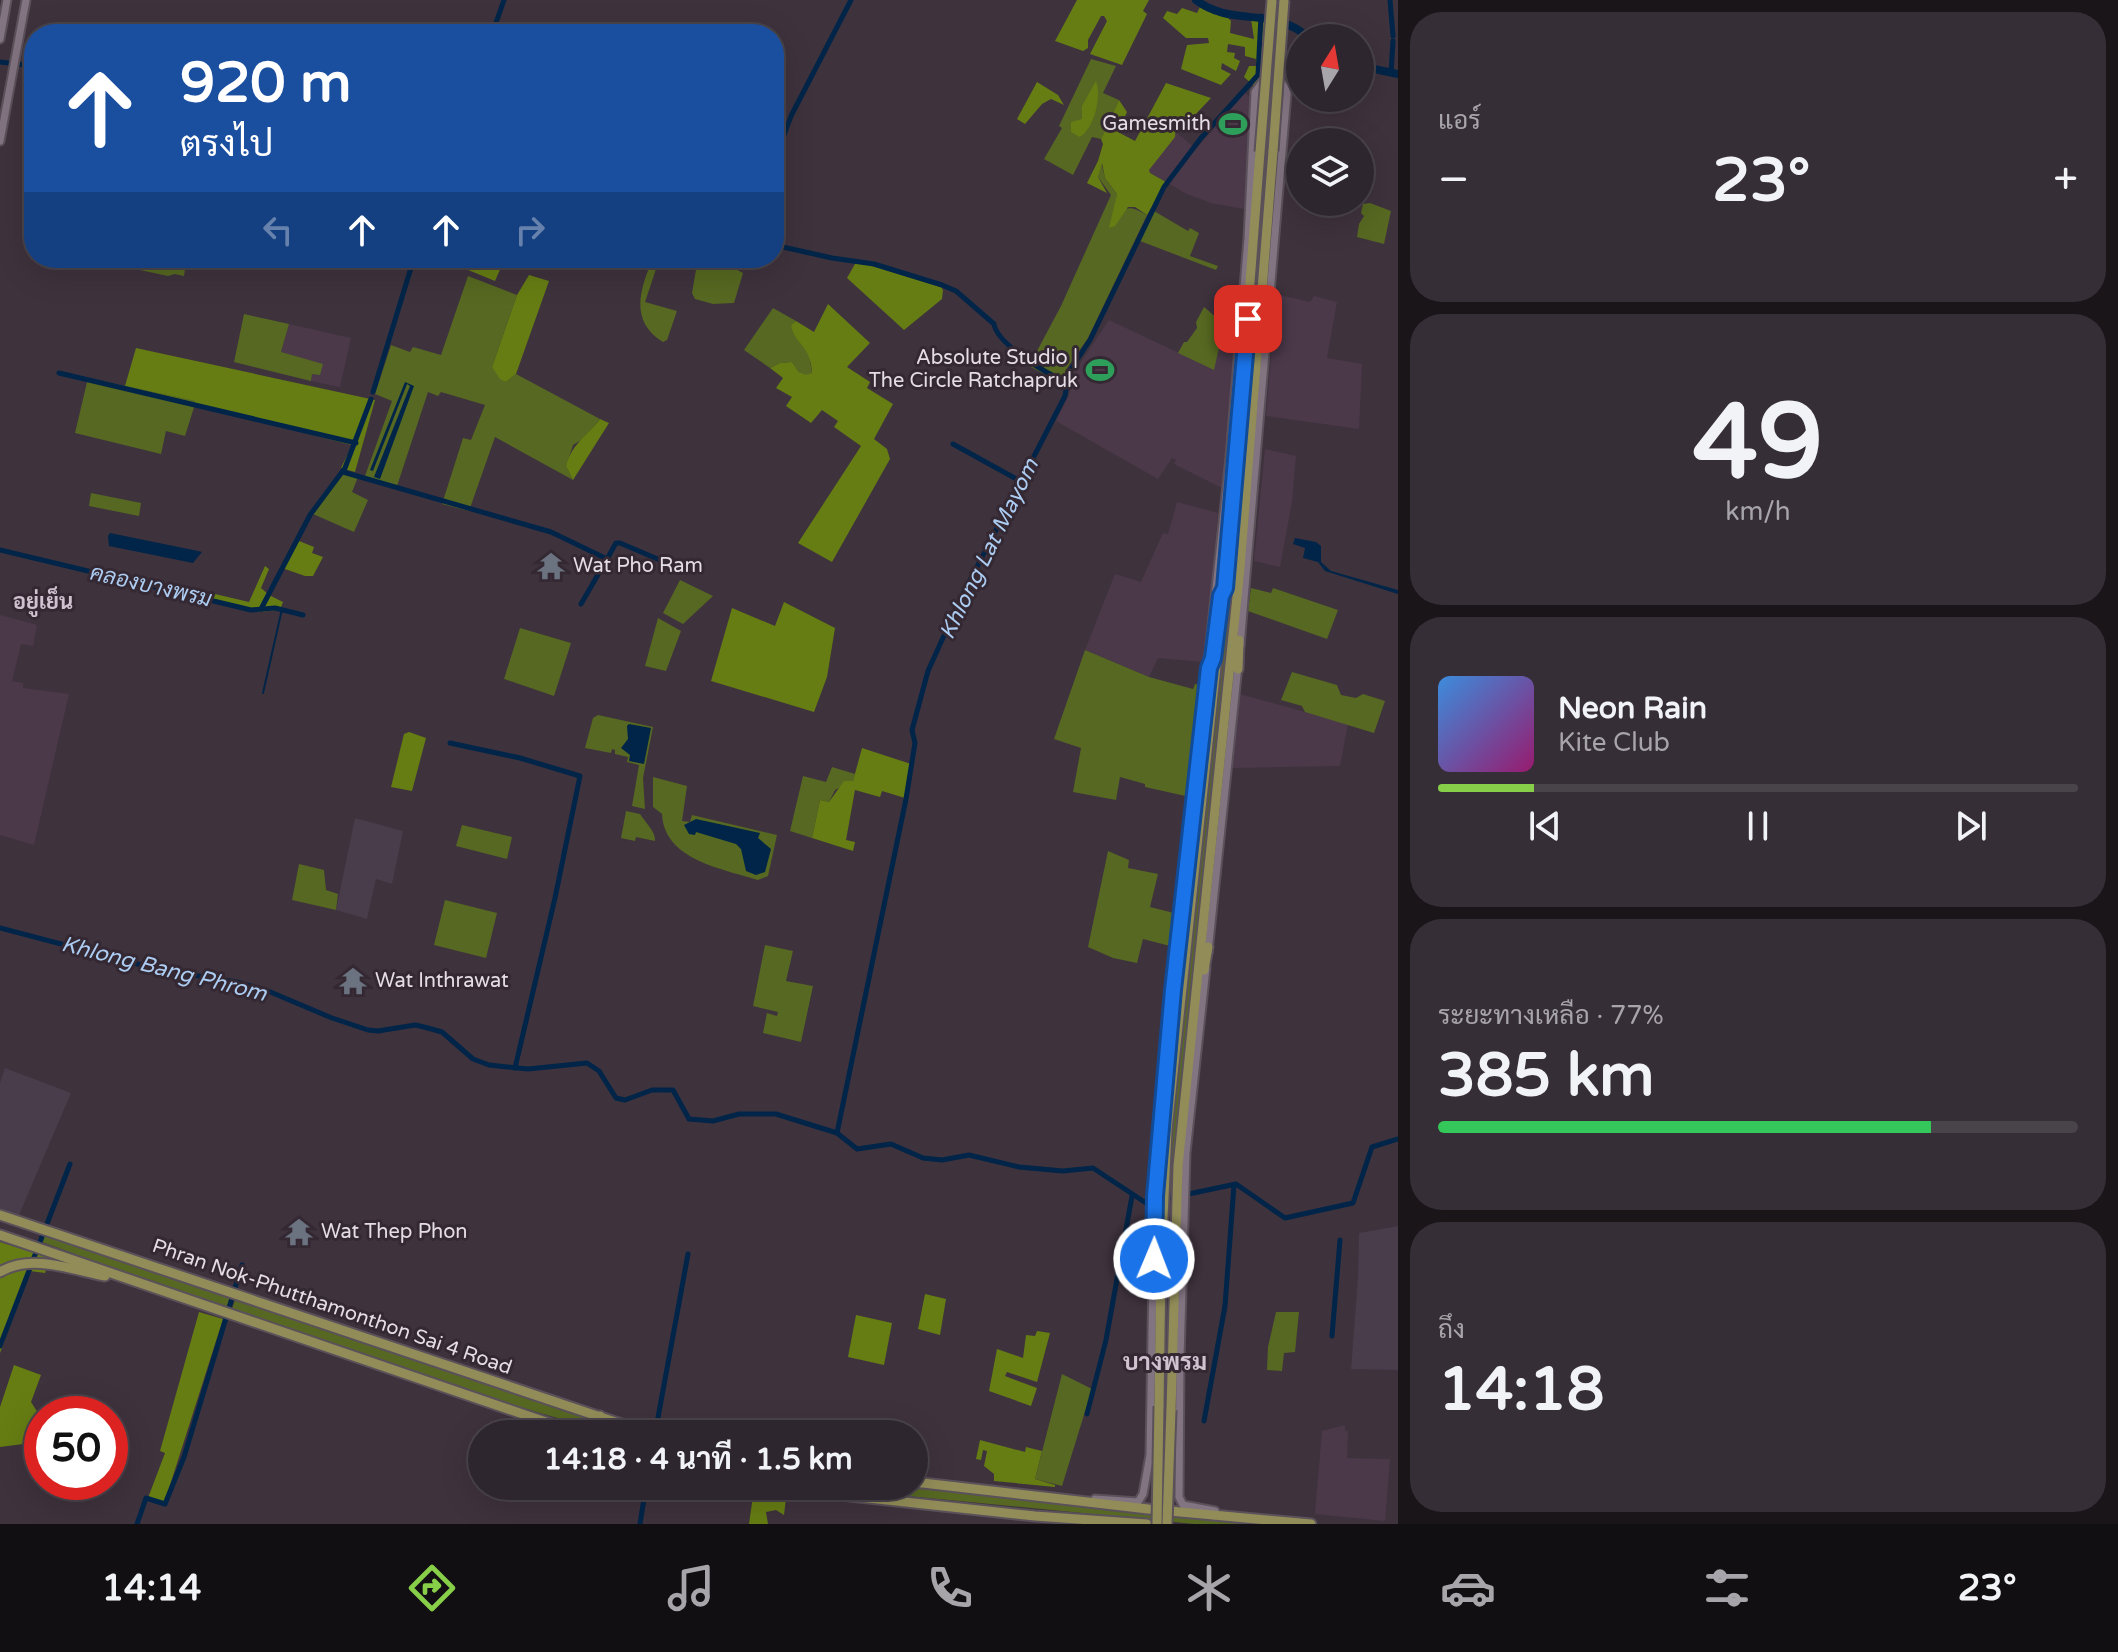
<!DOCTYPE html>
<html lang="th">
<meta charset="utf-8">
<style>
body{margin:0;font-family:"Varela Round",Sarabun,sans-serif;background:#362e36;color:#f1f3f6;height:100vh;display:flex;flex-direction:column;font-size:30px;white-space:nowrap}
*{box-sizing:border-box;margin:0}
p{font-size:26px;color:#a7a5aa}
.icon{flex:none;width:44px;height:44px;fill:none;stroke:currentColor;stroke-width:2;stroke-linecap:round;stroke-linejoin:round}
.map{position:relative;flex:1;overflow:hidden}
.side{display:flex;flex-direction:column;gap:12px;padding:12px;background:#191519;width:720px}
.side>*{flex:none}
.banner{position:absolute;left:24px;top:24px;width:760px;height:244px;border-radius:32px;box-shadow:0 8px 32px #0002,0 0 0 2px #49434a;background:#1a4fa0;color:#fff;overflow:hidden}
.needle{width:52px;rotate:11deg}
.buttons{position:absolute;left:1286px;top:24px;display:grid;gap:16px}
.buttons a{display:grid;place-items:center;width:88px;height:88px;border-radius:50%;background:#2e262e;box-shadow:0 8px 32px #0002,0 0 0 2px #49434a;font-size:40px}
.speed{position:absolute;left:24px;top:1396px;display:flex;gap:16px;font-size:40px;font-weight:700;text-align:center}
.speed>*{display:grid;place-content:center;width:104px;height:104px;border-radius:50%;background:#2e262e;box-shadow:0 8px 32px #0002,0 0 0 2px #49434a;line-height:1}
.speed .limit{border:12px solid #d22;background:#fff;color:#111}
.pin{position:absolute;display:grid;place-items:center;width:68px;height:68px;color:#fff;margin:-34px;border-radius:16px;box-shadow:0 4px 12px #0006}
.me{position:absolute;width:88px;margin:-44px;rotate:1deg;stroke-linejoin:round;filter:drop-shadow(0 0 6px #0008)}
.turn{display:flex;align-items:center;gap:28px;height:168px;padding:0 24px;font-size:36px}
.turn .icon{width:104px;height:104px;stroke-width:2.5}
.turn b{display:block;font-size:56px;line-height:68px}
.lanes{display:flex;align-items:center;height:76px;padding:0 24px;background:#0003;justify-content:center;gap:40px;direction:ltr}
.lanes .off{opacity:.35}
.big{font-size:60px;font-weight:700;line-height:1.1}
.side .card{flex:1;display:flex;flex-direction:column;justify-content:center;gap:12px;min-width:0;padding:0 28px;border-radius:32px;background:#362e36}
.side .dial{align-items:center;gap:0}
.dial b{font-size:104px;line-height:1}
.song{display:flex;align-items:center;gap:24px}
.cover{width:96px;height:96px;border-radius:12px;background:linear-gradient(135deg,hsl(210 70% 55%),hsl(320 70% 35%))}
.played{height:8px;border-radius:4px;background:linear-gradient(90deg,#88cf49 15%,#49434a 15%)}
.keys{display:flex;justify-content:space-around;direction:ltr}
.heat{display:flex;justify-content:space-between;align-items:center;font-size:44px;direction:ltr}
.charge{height:12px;border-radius:6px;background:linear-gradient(90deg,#34c759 77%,#49434a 0)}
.trip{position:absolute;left:468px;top:1420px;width:460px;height:80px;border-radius:40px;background:#2e262e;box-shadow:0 8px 32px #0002,0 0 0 2px #49434a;font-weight:700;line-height:80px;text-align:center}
.tab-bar{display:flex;height:128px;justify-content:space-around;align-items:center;background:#120f12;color:#a7a5aa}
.tab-bar .icon{width:56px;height:56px}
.tab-bar .current{color:#88cf49}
.tab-bar b{font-size:36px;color:#f1f3f6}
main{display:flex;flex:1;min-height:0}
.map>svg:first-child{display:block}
.built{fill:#4b394a}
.education{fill:#493c4b}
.green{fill:#566821}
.forest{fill:#667d13}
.water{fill:#012548}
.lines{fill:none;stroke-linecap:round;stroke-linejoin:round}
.stream{stroke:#012548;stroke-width:2}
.canal{stroke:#012548;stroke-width:5}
.river{stroke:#012548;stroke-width:8}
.secondary-casing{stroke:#5b515a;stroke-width:11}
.primary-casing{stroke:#5b515a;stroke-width:13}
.secondary{stroke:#827481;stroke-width:7}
.primary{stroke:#928d58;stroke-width:9}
.primary-bridge-casing{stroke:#5b515a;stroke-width:13;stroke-linecap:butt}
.primary-bridge{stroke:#928d58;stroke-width:9}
.route-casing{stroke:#114b97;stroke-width:20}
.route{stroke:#1a73e8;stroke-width:14}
.labels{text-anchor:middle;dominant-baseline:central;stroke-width:6;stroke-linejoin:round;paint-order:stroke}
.poi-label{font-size:20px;fill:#e5dde5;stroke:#342833;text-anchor:start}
.street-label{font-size:20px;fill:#e5dde5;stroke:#342833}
.water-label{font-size:22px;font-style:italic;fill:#acccf1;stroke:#342833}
.neighbourhood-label{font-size:22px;font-weight:bold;fill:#d1c2d0;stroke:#342833}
.quarter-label{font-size:24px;font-weight:bold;fill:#d1c2d0;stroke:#342833}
</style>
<main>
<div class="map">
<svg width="1398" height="1524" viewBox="0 0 1398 1524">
<rect width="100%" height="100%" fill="#3e323d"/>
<g class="built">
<polygon points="1245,93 1251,98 1244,209 1211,203 1187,194 1150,173 1149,170 1154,162 1177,133 1196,149"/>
<polygon points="1276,294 1310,302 1314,296 1337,302 1327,358 1362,364 1359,429 1266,416"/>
<polygon points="1109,320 1213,369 1219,348 1235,351 1228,439 1226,440 1224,489 1174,464 1176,460 1172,458 1158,479 1056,421 1069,395 1073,374"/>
<polygon points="289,324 351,338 340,387 311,381 312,373 281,352"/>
<polygon points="1265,449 1296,456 1292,502 1280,567 1254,561"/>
<polygon points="1177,502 1218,513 1204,662 1158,658 1149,677 1085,650 1115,574 1141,582 1163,533 1168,534"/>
<polygon points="0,615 37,625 33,646 21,644 12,681 23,683 23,688 69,694 34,845 0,835"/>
<polygon points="1240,694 1348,724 1340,766 1232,768"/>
<polygon points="1345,1425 1345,1431 1348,1431 1347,1458 1390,1459 1385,1521 1315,1514 1322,1431"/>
</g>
<g class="education">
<polygon points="355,818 403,831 392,884 376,879 367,919 336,910"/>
<polygon points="5,1068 71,1093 19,1215 0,1208 0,1083"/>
<polygon points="1398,1226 1398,1370 1351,1369 1358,1277 1359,1233"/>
</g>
<g class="green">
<polygon points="1091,59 1116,66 1103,93 1119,100 1101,139 1092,137 1073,175 1044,159 1062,128 1059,126"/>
<polygon points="1270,87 1272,88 1242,503 1172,1191 1167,1191 1172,1119 1224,639 1247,390"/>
<path d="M1101 162 1105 178 1117 194 1113 215C1131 206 1130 206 1147 215L1088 338 1065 371V385L1029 366 1061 306 1111 195 1098 177Z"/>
<polygon points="1370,203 1391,211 1384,244 1357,237 1359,224 1364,216 1361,213 1363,204"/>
<polygon points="1154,211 1188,231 1190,228 1199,233 1190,256 1218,266 1216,270 1140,241"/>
<polygon points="84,258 169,258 186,262 184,276 175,274 168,276"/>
<path d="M653 258H689L688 268 659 260 645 302 677 311 667 340 663 342C629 321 640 289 653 258Z"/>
<polygon points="698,258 721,258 722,262 743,273 734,303 713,304 695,299 692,293"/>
<polygon points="468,276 517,295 492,367 506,382 516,374 600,419 585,438 573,445 566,466 573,480 495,437 469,511 442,504 463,438 471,440 485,405 441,392 438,396 428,392 397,486 365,476 392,401 375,394 391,345 410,352 413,347 441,355"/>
<polygon points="1204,307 1224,324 1235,329 1233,351 1219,348 1214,370 1178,353 1184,342 1187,342 1197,328 1196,322"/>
<polygon points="773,308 796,321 791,325 809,353 812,373 806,376 799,372 792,362 780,363 770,368 744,350"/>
<polygon points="244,314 289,324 281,352 323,364 320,375 312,374 311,381 234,362"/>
<polygon points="88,378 196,401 185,436 166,431 161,454 75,433"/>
<polygon points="344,473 358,477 352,492 368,500 354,532 313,514"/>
<polygon points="91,493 141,503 139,516 89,506"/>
<polygon points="680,580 713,596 683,624 663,613"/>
<polygon points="1251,588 1271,593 1273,588 1338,610 1327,639 1248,611"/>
<polygon points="658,618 681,631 666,671 645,666"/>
<polygon points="520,628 571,643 554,696 504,679"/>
<polygon points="1085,650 1149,677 1193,689 1195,684 1202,685 1190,797 1145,787 1145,784 1120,777 1116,800 1073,792 1081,748 1054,739"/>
<polygon points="1292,672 1337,685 1341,695 1356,698 1363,694 1385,701 1374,733 1305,712 1302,706 1281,700"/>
<polygon points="598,715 653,727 643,778 645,809 632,806 639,765 627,762 628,757 615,754 615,750 612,749 611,753 585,748 593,718"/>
<polygon points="832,767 855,774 853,781 835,790 829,802 820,800 812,838 790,831 803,776 826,782"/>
<path d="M653 777 687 786 682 821 690 822 692 815 777 835 768 876 758 880C723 869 664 860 662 814L653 807Z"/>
<path d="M626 811 640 814C645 822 656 832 655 841L636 837 635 841 621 838Z"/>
<polygon points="462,825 512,837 507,859 456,846"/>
<polygon points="1108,851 1129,860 1128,868 1158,874 1150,907 1178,914 1174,947 1143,939 1137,963 1113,958 1088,947"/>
<polygon points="299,864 324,870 326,890 338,894 336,910 292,900"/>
<polygon points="445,900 497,913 486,958 434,945"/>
<polygon points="765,945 793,951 786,981 813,986 801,1042 763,1033 767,1013 777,1016 778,1012 753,1006"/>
<polygon points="45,1234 231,1295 226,1309 42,1242"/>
<polygon points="236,1297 596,1421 600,1424 600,1430 508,1404 232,1309"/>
<polygon points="1276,1312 1299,1312 1295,1352 1284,1353 1282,1371 1267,1370 1268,1347"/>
<polygon points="1062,1374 1092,1389 1062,1486 1035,1479"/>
<polygon points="805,1486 914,1486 1146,1513 1264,1524 1194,1524"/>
</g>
<g class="forest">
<polygon points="1077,0 1149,0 1143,11 1147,14 1122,65 1090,54 1107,21 1104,16 1101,16 1088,40 1088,48 1083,51 1055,41"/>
<polygon points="1200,7 1227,17 1231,21 1230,33 1254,39 1251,19 1268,20 1262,78 1253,85 1244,77 1249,66 1256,66 1256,59 1245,56 1245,47 1228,44 1227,52 1235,53 1234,58 1240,61 1236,71 1222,63 1221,69 1231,74 1221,85 1181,69 1187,45 1209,43 1208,38 1186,38 1163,18 1167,11 1177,14 1182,8 1197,13"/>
<path d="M1096 81C1102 97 1094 128 1080 137L1071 132V122L1082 119V106Z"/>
<polygon points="1037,82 1058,95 1064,105 1051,99 1042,104 1025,124 1017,119"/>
<polygon points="1166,83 1211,98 1194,116 1183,119 1176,128 1175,137 1149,170 1150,173 1166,182 1147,215 1135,207 1128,207 1115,226 1109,228 1117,194 1105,178 1102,163 1098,177 1107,193 1087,183 1098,161 1103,144 1101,139 1119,100 1127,112 1118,132 1135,141"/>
<polygon points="439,258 505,258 495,281"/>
<polygon points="859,262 941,287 943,290 942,299 904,330 847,278 855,264"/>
<polygon points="529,275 549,281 516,374 506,382 500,379 492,367 517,295"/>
<path d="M828 304 870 343 847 367 870 382 867 388 893 404 874 439 887 449 890 459 832 562 798 543 861 446 834 427 838 421 822 410 811 423 786 406 792 397 776 388 783 378 770 368 780 363 792 362 799 372 806 375 812 373C811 345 794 344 791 325L796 321 814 332Z"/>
<polygon points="136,348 375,400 355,472 341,468 352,445 194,405 195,401 125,386"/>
<path d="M600 419 609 423 573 480 566 466C572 443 586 438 600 419Z"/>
<polygon points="299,541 314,547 312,553 323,557 313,576 305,576 282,568"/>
<polygon points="265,566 269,569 261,588 269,595 283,602 280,610 258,612 197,598 198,590 249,602"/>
<polygon points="784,602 835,628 827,677 814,712 711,681 732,608 775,626"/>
<polygon points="409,732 426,738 412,791 391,787 404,734"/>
<polygon points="862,748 911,764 905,798 882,791 880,797 855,790 846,840 855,842 853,851 812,838 820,800 829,802 844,781 853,781"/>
<polygon points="0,1242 50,1258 45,1273 30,1271 0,1353"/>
<polygon points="925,1294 946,1299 940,1335 918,1329"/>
<polygon points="199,1312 223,1319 164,1504 148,1498 165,1453 160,1451"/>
<polygon points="856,1315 892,1323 884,1365 848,1357"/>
<polygon points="1037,1331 1050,1333 1037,1382 1007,1372 1005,1376 1037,1388 1031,1406 989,1391 997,1349 1023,1358 1026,1335 1035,1336"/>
<polygon points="14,1365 41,1375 31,1402 40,1416 31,1443 0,1447 0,1407"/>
<polygon points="980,1440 1025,1452 1026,1447 1042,1451 1035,1479 1055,1485 1055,1487 994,1481 994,1474 984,1466 987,1451 983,1450 981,1460 976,1459"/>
<polygon points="753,1496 786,1498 784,1515 776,1510 766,1512 768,1524 749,1524"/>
</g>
<g class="water">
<polygon points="405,382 414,386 380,479 374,477 410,386 407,384 373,471 370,470"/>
<polygon points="110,533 198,551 202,552 193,563 109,546 108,536"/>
<polygon points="1295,538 1316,542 1321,546 1321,562 1331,571 1398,590 1398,594 1325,571 1318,562 1303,558 1305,548 1293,544"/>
<polygon points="629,724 651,728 644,764 629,761 630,755 621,748 628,739 627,726"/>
<polygon points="696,819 760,833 758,838 771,849 765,872 756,875 746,871 741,849 736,844 696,832 695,835 689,834 684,825"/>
</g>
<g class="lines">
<polyline class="stream" points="263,693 282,609"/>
<g class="canal">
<polyline points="1390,0 1393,36"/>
<polyline points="492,34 504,0"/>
<polyline points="0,62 34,66"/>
<polyline points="1391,73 1393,41"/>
<polyline points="774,162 791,116 851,0"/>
<path d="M774 245 832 258 874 264 942 285 956 291 994 324C997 344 1048 375 1067 382"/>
<polyline points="59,373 356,443"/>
<polyline points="373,392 414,258"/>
<polyline points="953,444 1022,482"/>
<polyline points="343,472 551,532 607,559 616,543 620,543 660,560"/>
<polyline points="0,550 251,610 275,608 303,615"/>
<polyline points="581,604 607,559"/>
<polyline points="261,609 310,515 345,468 371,399"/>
<polyline points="450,743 520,758 580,776 555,898 515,1068"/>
<polyline points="0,928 160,970 237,982 268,991 332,1018 368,1030 378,1031 415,1025 424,1027 442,1032 473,1059 489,1065 528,1069 587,1063 599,1071 616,1098 625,1100 652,1090 673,1090 689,1119 713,1121 739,1114 776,1114 837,1133 857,1149 891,1144 923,1158 942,1160 969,1155 1019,1167 1063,1171 1093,1168 1146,1203 1236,1184 1285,1218 1353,1203 1372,1147 1398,1139"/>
<polyline points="837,1133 906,799 915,743 912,730 928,671 961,598 1065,396 1069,372 1090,340 1164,187 1201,138 1258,75 1261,16"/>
<polyline points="1332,1336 1340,1240"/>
<polyline points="0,1346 70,1164"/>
<polyline points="1087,1414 1106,1340 1132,1196"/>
<polyline points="1204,1421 1225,1306 1234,1185"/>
<polyline points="655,1434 688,1254"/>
<polyline points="137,1524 146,1498 165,1504 184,1457 242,1265"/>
<polyline points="640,1524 646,1486"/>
</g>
<g class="river">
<path d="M1196 0C1233 28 1272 5 1309 38"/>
<polyline points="1360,66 1398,74"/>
</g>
<defs>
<g id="secondary">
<polyline points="0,39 7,0"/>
<polyline points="0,141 26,0"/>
<polyline points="1208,952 1238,666"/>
<polyline points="1206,968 1186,1153 1180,1358 1179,1497 1183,1505 1215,1511"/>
<polyline points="1095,1499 1138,1502 1143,1494 1150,1455 1154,1214 1159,1137 1173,990 1230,457 1248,239 1255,92 1263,81 1279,81 1285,87 1287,93 1240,646"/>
</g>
<g id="primary">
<polyline points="1238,669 1239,640"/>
<polyline points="1204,970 1208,947"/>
<polyline points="0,1215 651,1434"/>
<polyline points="0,1235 581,1434"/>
<path d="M0 1272C31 1253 73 1270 105 1276"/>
<polyline points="1159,1406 1161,1262 1167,1130 1232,516 1260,152"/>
<polyline points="1171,1410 1178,1166 1240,568 1273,151"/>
<polyline points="600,1416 605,1421 603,1434"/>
<polyline points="914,1482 1148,1509 1311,1524"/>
<polyline points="757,1486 1035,1516 1147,1524"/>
</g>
</defs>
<use href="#secondary" class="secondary-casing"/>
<use href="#primary" class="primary-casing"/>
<use href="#secondary" class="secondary"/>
<use href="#primary" class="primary"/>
<defs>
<g id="primary-bridge">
<polyline points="1273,151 1284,0"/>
<polyline points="1260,152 1272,0"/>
<polyline points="1157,1524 1159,1406"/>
<polyline points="1167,1524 1171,1410"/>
</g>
</defs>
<use href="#primary-bridge" class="primary-bridge-casing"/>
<use href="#primary-bridge" class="primary-bridge"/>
</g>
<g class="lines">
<defs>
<polyline id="route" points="1154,1259 1155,1196 1173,990 1209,668 1213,658 1221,596 1225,588 1248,319"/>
</defs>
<use href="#route" class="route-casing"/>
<use href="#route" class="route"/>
</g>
<defs>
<symbol id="stadium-bare" viewBox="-9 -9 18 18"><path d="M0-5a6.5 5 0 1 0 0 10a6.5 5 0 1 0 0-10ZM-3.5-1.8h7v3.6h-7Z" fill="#2e9e5b" stroke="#342833" stroke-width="2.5" paint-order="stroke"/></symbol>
<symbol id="temple-bare" viewBox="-9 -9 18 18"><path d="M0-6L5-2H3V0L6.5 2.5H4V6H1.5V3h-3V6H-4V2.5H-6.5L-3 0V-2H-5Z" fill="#6b7280" stroke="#342833" stroke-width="2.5" paint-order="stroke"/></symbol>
</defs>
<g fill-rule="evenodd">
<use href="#stadium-bare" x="1213" y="104" width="40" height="40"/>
<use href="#stadium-bare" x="1080" y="350" width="40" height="40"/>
<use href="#temple-bare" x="531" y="546" width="40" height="40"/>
<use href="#temple-bare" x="333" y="961" width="40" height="40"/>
<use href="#temple-bare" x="279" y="1212" width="40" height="40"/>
</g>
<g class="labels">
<g class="poi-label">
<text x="1211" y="124" text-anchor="end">Gamesmith</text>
<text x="1078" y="358" text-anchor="end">Absolute Studio |<tspan x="1078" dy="23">The Circle Ratchapruk</tspan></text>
<text x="573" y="566">Wat Pho Ram</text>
<text x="375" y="981">Wat Inthrawat</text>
<text x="321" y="1232">Wat Thep Phon</text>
</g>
<g class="street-label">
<text transform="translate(332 1307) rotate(19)">Phran Nok-Phutthamonthon Sai 4 Road</text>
</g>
<g class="water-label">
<text transform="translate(989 549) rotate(-64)">Khlong Lat Mayom</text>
<text transform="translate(151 586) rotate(13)">คลองบางพรม</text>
<text transform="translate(164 969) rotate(14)">Khlong Bang Phrom</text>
</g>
<g class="neighbourhood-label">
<text x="43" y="602">อยู่เย็น</text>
</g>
<g class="quarter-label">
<text x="1165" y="1362">บางพรม</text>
</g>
</g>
</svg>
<div class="buttons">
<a><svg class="needle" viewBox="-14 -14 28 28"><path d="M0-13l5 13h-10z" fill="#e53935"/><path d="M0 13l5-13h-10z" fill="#a7a5aa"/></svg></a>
<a><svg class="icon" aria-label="layers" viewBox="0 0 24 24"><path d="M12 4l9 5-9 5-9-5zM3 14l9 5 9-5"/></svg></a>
</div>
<div class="speed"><div class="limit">50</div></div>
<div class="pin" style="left:1248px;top:319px;background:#d93025"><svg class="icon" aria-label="arrive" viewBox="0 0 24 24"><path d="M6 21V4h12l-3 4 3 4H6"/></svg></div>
<svg class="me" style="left:1154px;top:1259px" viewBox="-20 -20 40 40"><circle r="17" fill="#1a73e8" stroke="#fff" stroke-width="3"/><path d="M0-11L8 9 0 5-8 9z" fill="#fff"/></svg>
<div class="trip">14:18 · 4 นาที · 1.5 km</div>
<div class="banner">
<div class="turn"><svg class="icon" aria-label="ahead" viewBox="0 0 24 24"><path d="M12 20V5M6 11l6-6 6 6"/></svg><div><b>920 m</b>ตรงไป</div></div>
<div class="lanes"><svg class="icon off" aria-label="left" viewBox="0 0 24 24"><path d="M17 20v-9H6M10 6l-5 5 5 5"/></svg><svg class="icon" aria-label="ahead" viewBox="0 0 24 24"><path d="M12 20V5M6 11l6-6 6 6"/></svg><svg class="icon" aria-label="ahead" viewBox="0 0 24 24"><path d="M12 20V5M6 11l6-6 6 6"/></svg><svg class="icon off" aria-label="right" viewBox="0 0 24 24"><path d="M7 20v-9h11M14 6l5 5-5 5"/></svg></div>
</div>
</div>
<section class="side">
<div class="card"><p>แอร์</p>
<div class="heat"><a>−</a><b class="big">23°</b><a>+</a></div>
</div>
<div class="card dial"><b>49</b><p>km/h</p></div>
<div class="card">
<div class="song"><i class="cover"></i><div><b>Neon Rain</b><p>Kite Club</p></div></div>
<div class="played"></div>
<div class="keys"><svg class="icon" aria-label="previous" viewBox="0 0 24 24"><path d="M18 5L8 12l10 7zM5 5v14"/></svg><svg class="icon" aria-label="pause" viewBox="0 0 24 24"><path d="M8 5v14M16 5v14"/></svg><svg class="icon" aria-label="next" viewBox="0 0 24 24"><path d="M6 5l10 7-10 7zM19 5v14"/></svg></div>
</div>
<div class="card"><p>ระยะทางเหลือ · 77%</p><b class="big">385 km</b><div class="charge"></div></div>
<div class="card"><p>ถึง</p><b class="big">14:18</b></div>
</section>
</main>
<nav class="tab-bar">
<b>14:14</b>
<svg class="icon current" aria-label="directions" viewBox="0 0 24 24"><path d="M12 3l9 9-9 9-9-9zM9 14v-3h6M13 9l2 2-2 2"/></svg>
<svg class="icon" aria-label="music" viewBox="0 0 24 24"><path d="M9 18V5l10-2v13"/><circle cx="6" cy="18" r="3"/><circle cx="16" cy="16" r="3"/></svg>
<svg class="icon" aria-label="phone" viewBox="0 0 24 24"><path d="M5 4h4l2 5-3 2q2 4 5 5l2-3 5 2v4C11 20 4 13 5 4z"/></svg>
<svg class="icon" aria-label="climate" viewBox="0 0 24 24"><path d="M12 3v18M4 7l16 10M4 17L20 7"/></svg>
<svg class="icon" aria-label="car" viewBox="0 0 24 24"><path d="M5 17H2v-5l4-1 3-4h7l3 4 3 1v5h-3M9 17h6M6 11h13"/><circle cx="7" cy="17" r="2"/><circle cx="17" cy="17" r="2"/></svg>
<svg class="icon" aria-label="filters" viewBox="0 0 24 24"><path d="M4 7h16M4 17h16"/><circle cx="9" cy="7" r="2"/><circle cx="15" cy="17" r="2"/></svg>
<b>23°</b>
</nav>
